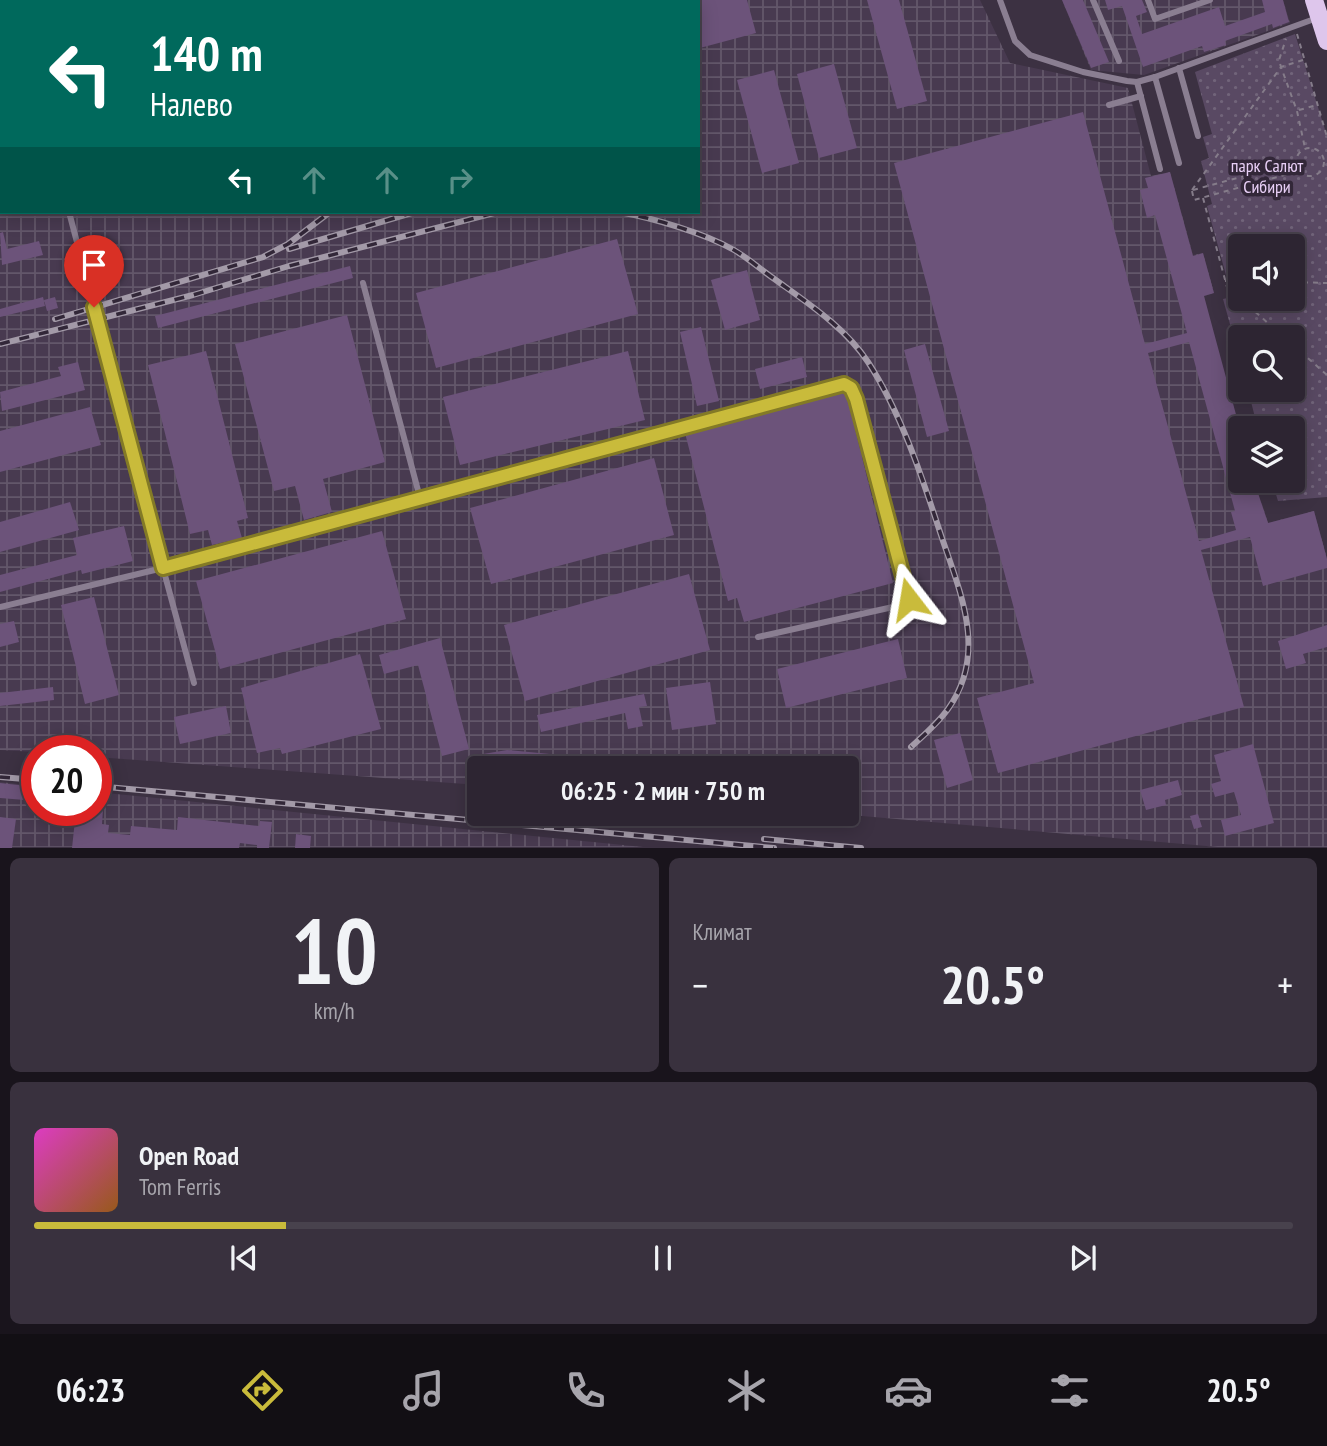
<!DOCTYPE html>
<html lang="ru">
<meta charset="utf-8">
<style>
body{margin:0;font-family:"PT Sans Narrow",sans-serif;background:#39313e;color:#f1f3f6;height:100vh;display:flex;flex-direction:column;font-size:26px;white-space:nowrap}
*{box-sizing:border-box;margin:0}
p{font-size:23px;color:#a7a5ac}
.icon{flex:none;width:38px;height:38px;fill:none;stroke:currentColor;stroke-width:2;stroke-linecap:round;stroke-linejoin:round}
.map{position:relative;height:848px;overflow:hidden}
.details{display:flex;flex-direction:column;gap:10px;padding:10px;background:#19141c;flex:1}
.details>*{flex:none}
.hud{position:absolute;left:0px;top:0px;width:700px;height:214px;box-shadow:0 4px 18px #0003,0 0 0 2px #48424d;background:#00695c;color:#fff;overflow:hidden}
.tools{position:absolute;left:1228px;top:234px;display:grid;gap:14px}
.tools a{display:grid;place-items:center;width:77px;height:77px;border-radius:7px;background:#2d2532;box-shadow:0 4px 18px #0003,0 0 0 2px #48424d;font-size:35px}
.speed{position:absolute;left:21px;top:735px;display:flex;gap:14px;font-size:35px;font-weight:700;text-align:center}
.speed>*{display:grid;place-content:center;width:91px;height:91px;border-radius:50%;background:#2d2532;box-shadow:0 4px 18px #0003,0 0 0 2px #48424d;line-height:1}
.speed .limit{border:10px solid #d22;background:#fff;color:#111}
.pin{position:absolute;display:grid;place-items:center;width:60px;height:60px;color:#fff;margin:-72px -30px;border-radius:50% 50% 50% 0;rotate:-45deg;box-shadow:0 0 7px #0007}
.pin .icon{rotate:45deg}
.me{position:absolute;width:77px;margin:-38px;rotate:346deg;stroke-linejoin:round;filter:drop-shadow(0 0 5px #0008)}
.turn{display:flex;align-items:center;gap:24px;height:147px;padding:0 35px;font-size:32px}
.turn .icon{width:91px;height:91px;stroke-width:2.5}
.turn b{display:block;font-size:49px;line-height:60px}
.lanes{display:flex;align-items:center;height:66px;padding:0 35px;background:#0003;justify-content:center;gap:35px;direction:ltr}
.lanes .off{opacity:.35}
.big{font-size:52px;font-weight:700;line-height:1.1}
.details .card{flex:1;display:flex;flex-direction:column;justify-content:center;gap:10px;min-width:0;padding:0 24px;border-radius:10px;background:#39313e}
.details .dial{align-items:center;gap:0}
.dial b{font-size:91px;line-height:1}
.song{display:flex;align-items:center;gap:21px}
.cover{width:84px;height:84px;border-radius:10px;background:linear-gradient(135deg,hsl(310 70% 55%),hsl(30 70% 35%))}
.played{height:7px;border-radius:4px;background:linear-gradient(90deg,#c9bb3b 20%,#48424d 20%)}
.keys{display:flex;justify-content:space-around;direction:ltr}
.heat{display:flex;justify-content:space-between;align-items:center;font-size:38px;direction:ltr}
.details .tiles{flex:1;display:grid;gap:10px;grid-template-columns:1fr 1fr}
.card:last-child{grid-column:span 2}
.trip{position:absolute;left:467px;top:756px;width:392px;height:70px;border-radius:7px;background:#2d2532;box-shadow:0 4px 18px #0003,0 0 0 2px #48424d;font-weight:700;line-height:70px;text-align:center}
.dock{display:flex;height:112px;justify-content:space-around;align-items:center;background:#120f14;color:#a7a5ac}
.dock .icon{width:49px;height:49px}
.dock .on{color:#c9bb3b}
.dock b{font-size:32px;color:#f1f3f6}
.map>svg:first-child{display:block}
.industrial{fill:url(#industrial-grid);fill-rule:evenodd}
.park{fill:url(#park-dots);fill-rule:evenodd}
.building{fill:#6c537a;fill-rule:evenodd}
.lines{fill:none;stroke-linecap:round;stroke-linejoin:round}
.path{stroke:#857c8a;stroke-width:2;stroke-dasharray:5 5;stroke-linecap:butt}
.service{stroke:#8a7e91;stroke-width:6}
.primary{stroke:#dec6ec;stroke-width:18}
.rail-casing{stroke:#a39aa8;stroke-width:6}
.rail{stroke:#322738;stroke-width:3.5;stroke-dasharray:10;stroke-linecap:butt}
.route-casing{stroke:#837a26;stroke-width:18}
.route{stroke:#c9bb3b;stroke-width:12}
.labels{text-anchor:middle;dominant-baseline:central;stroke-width:7;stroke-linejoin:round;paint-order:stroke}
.park-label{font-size:18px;fill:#e9d0f7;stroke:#322738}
</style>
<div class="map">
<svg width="1327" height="848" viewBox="0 0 1327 848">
<defs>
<pattern id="industrial-grid" width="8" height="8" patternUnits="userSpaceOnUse" patternTransform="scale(1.75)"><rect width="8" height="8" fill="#483a50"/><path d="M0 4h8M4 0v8" fill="none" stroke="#63576a"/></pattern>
<pattern id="park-dots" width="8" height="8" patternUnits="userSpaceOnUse" patternTransform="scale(1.75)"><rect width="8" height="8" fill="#594963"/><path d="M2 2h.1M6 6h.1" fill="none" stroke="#71647a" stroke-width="1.8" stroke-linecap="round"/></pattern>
</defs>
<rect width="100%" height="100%" fill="#3c3142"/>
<g class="industrial">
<path d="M0 0H980L1010 63 1128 88 1151 176 1170 172 1193 255 1203 253 1214 293 1204 296 1241 481 1262 504 1268 523 1314 511 1327 559V847H1218L839 814H847V768H480L479 785 96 757V751L37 752 0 750ZM2 2H698V212H2Z"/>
<polygon points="1062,0 1283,0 1290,23 1144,75 1091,70"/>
<polygon points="0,782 37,786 37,810 96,810 96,792 643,847 0,847"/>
</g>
<path class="park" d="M1295 34 1327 136V497L1278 501 1272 481H1293V429H1258L1248 390H1293V338H1241V364L1223 299 1232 297 1207 206 1212 204 1201 161 1209 158 1203 137 1212 134 1195 72ZM1241 247H1293V299H1241Z"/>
<g class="building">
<polygon points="698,0 747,0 756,33 700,48"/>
<polygon points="867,0 899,0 927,101 897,109"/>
<polygon points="1062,0 1083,0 1109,62 1091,68"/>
<polygon points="1105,0 1142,0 1147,12 1136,16 1142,34 1219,7 1225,26 1265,12 1262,0 1283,0 1289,22 1273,28 1272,24 1225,41 1226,45 1204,52 1202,46 1143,67 1122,6 1108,10"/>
<polygon points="834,64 857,148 819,158 797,74"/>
<polygon points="774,70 799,163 762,173 737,80"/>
<path d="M1083 112 1145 344 1187 333 1155 215 1147 218 1140 190 1148 188 1145 178 1170 172 1193 256 1203 253 1214 293 1204 296 1241 433V481H1254L1268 523 1314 511 1327 559V568L1263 586 1250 537 1201 550 1244 707 998 773 977 698 1034 683 894 163ZM1189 342 1235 511 1231 512 1236 530 1199 541 1148 353Z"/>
<polygon points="3,232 7,249 39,241 43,255 2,265 0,233"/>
<polygon points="617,239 638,314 436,368 416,293"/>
<polygon points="350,266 353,278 158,328 155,316"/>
<polygon points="747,270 760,320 725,330 711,280"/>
<polygon points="43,297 45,306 0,317 0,309"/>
<polygon points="55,297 58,308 47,311 44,300"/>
<polygon points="347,315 385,462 323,479 332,512 304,520 295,486 274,491 235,344"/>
<polygon points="701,327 719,401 697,406 680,332"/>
<polygon points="925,344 949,431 927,437 904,350"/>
<polygon points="206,351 248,518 237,521 242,538 212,545 208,530 190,534 148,365"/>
<polygon points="628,351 645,420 460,465 443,397"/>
<polygon points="802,357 807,377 760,389 755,369"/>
<polygon points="78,362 85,390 2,411 0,392 61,376 58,367"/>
<polygon points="846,392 893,583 744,622 737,598 728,601 685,433"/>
<polygon points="90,407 101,445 0,472 0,431"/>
<polygon points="654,458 674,535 491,584 470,508"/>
<polygon points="70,502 79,530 0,552 0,522"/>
<polygon points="124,526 133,561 82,574 81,570 0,592 0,575 77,555 73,538"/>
<polygon points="382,531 406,619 220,669 196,581"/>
<polygon points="689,574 710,650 525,701 504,625"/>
<polygon points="94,597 119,695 85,704 61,605"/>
<polygon points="14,621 19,642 0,647 0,624"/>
<polygon points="1327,625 1327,647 1303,654 1306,663 1286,669 1278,641"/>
<polygon points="440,638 469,749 442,756 418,665 384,674 379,655"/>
<polygon points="898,639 907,678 786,708 777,669"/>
<polygon points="360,654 381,729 282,754 280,748 257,753 241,688"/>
<polygon points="710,682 716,724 672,730 666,688"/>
<polygon points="53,687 54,700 0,706 0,693"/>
<polygon points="644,694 647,706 639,707 643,726 628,729 625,713 541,732 537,715"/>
<polygon points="226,706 231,733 180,744 174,717"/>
<polygon points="960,733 973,780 947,788 934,740"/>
<polygon points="1253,744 1274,823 1225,836 1221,820 1241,815 1234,792 1215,797 1211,784 1221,781 1214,755"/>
<polygon points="507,750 634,762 634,768 531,768 505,766 472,770 471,756"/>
<polygon points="1178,780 1182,795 1165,800 1166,805 1146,810 1140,790"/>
<polygon points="0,783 37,787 37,801 0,798"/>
<polygon points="71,810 103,810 102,824 109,825 108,833 130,835 131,826 177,830 178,817 259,826 260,821 272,822 269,848 257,848 257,845 240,843 239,848 72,848 75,820 70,819"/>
<polygon points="1198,814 1202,827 1194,829 1190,816"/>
<polygon points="0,817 16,819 12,848 0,848"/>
<polygon points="296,834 311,836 310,848 295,848"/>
</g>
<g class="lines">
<g class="path">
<polyline points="1297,34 1327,137"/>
<polyline points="1303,60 1281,67 1297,111 1305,148"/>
<polyline points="1299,110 1317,105"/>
<circle cx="1310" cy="162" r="14"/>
<polyline points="1192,190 1281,67 1279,60 1286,39"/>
<polyline points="1193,190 1296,162"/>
<polyline points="1192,191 1194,200 1299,171"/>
<polyline points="1203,198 1227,287 1285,338"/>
<polyline points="1225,281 1241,281"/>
<polyline points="1293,282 1327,283"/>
<polyline points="1293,345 1327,375"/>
</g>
<g class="service">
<polyline points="12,0 13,2"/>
<polyline points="364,0 365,2"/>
<polyline points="1000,0 1015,41 1030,55 1083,72 1127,81 1137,82 1155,77 1317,18"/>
<polyline points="1093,0 1119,61"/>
<polyline points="1148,0 1155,19 1210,0"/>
<polyline points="38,2 44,0"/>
<polyline points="1179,68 1198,136"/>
<polyline points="1155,77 1179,163"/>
<polyline points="1137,82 1160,169"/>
<polyline points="1109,105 1141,96"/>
<polyline points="69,212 163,568 844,384 851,388 856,399 909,599 905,604 893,607 758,637"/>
<polyline points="363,283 420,498"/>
<polyline points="0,607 163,568 194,683"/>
</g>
<polyline class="primary" points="1314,0 1327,41"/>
<defs>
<g id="rail">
<path d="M619 212C653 218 704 233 734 250 748 258 760 269 773 278 806 302 845 327 868 362 901 413 921 474 940 532 959 590 989 652 948 709 938 723 924 735 911 747"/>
<polyline points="289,249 415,212"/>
<polyline points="55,319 263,257 288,244 330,212"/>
<polyline points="0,344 193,295 289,266 498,212"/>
<polyline points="0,777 37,780"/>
<polyline points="96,786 774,848"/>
<polyline points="764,839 861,848"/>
</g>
</defs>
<use href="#rail" class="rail-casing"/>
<use href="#rail" class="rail"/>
</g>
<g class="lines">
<defs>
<polyline id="route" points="94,307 163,568 844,384 851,388 856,399 909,599"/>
</defs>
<use href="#route" class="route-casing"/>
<use href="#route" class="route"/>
</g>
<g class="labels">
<g class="park-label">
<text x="1267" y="165">парк Салют<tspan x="1267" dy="21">Сибири</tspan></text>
</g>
</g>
</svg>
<div class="tools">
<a><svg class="icon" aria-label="sound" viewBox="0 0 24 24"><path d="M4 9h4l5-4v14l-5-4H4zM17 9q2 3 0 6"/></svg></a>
<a><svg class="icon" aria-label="search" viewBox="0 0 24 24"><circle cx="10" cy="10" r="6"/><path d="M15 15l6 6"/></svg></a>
<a><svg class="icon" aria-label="layers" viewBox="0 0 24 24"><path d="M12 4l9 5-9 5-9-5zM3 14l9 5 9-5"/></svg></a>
</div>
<div class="speed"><div class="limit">20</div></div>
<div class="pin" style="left:94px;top:307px;background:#d93025"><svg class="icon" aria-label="arrive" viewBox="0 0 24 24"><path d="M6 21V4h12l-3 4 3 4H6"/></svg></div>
<svg class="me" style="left:909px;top:599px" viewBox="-20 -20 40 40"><path d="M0-17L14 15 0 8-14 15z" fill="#c9bb3b" stroke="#fff" stroke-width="4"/></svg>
<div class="trip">06:25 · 2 мин · 750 m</div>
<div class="hud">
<div class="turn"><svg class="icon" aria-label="left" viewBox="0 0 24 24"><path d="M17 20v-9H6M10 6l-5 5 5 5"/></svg><div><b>140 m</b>Налево</div></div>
<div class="lanes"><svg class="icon" aria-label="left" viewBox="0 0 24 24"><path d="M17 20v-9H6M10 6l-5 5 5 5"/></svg><svg class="icon off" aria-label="ahead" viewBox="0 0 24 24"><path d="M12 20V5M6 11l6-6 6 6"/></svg><svg class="icon off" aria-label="ahead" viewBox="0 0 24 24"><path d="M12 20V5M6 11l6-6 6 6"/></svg><svg class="icon off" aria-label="right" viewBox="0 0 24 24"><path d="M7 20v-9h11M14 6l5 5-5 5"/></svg></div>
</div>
</div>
<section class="details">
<div class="tiles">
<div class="card dial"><b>10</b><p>km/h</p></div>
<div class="card"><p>Климат</p>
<div class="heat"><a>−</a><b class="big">20.5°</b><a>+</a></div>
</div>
<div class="card">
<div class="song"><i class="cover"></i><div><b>Open Road</b><p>Tom Ferris</p></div></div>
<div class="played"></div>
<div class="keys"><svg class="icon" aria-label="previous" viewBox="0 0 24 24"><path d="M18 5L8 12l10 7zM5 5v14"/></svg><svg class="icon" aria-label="pause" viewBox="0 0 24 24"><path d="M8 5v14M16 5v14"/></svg><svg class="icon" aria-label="next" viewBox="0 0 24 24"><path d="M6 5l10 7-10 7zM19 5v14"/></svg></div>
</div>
</div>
</section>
<nav class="dock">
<b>06:23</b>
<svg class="icon on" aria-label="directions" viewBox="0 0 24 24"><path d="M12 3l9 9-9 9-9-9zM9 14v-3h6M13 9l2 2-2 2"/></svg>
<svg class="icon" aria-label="music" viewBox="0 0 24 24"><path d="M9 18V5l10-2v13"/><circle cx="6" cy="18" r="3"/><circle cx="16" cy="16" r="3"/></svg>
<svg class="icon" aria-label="phone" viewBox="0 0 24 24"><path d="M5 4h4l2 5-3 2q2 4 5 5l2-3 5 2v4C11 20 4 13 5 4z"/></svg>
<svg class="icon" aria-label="climate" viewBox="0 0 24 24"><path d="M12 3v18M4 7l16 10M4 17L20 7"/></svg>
<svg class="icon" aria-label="car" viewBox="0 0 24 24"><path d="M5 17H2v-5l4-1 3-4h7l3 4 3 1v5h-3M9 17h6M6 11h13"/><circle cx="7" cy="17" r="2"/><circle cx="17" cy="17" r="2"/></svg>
<svg class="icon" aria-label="filters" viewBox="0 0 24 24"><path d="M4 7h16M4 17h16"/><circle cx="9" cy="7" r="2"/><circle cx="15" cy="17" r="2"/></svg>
<b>20.5°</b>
</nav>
